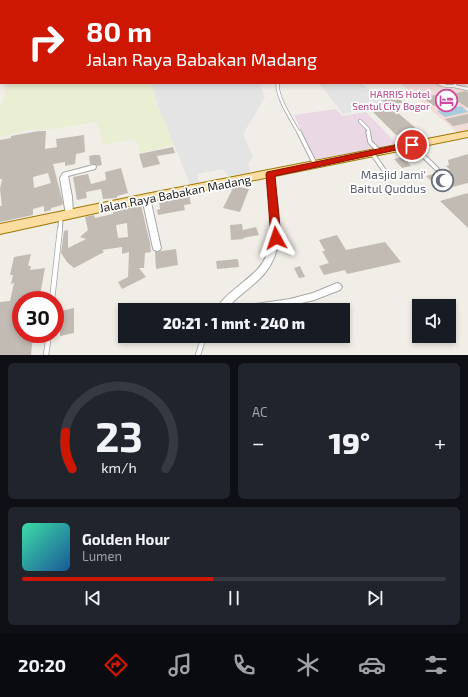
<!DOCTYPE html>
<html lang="id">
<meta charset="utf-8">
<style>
body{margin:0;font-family:"Exo 2",sans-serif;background:#20242c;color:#f1f3f6;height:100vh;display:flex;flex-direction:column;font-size:15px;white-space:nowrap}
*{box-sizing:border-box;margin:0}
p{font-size:13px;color:#9ea1a6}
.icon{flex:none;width:22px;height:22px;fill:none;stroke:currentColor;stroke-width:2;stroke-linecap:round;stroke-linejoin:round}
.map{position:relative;height:355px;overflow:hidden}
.drawer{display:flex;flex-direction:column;gap:8px;padding:8px;background:#0d0f14;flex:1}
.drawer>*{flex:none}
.top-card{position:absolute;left:0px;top:0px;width:468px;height:84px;box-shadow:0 2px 6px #0003;background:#ce1703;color:#fff;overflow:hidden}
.tools{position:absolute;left:412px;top:299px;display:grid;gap:8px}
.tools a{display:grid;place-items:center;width:44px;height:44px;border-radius:0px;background:#171b24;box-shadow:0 2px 6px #0003;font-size:20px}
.speed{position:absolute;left:12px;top:291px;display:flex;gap:8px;font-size:20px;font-weight:700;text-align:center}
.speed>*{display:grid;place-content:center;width:52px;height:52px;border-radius:50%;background:#171b24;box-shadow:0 2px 6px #0003;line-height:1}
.speed .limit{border:6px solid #d22;background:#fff;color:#111}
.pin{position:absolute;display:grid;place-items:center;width:34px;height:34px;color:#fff;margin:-17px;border:2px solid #fff;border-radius:50%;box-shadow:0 1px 4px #0007}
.me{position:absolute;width:44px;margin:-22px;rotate:355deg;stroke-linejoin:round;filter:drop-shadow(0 0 3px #0008)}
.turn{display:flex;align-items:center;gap:14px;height:84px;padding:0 20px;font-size:18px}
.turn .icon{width:52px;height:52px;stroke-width:2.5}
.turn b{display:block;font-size:28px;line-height:34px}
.big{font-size:30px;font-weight:800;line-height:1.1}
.drawer .widget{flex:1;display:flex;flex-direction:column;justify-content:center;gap:6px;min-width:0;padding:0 14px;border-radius:6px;background:#20242c}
.drawer .dial{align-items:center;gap:0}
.dial svg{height:104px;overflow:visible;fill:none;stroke:#363941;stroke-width:7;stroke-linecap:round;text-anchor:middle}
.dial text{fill:#f1f3f6;stroke:none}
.song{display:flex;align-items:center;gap:12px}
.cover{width:48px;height:48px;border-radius:6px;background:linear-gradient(135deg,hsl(160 70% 55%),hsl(210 70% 35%))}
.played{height:4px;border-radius:2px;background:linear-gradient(90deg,#ce1703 45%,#363941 45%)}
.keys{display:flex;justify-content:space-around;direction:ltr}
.heat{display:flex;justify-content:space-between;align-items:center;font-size:22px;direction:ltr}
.drawer .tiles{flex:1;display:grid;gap:8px;grid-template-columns:1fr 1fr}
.widget:last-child{grid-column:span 2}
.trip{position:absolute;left:118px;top:303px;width:232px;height:40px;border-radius:0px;background:#171b24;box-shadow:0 2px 6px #0003;font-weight:800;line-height:40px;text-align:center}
.tabs{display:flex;height:64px;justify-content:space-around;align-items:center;background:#090b0e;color:#9ea1a6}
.tabs .icon{width:28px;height:28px}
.tabs .current{color:#ce1703}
.tabs b{font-size:18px;color:#f1f3f6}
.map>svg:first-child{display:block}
.commercial{fill:#f1dbd7}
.industrial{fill:#ead9e5}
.farmland{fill:#eaefd3}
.parking{fill:#e4e4e4}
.water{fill:#a8ccdd}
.building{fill:#c1bbb3;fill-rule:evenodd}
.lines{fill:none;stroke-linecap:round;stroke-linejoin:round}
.service-far2-casing{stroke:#a7a7a7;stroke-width:4}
.service-far1-casing{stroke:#a7a7a7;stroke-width:5.5}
.service-casing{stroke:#a7a7a7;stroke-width:6}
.minor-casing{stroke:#a7a7a7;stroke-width:2}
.primary-casing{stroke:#9b7702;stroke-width:2}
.path{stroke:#f88c71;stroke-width:1;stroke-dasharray:1 1;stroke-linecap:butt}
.service-far2{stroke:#fff;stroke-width:2.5}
.service-far1{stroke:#fff;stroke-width:3.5}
.service{stroke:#fff;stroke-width:4.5}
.minor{fill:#fff;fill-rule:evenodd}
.primary{fill:#fbdda2;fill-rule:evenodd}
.route{fill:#ce1703;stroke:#860f02}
.labels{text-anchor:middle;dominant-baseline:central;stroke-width:3.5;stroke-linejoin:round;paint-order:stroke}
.far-hotel-label{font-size:10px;fill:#b23c85;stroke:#fff;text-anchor:end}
.worship-label{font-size:12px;fill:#5b616d;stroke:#fff;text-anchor:end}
.street-label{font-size:12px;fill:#202020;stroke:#fff}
</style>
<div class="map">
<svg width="468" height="355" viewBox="0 0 468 355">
<rect width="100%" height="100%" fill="#f1eee7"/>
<polygon class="commercial" points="467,75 468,131 458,133 400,83 467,83"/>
<polygon class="industrial" points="336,109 342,116 366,112 398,145 315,160 294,115"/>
<polygon class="farmland" points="8,83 151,83 158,106 174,145 140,153 135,139 101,145 101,136 97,122 45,130 32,129 0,137 0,105 4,98"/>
<g class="parking">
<polygon points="151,83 259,83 265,97 243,134 253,156 248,164 251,173 228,176 223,169 197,174 199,183 190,184 158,106"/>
<polygon points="319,83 361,83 388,105 343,114"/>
</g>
<polygon class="water" points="461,106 468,112 445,117 437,111"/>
<g class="building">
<polygon points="391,91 404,103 387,105 375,93"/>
<polygon points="465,91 468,92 468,108 459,102 453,105 434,106 421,97 435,95 440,97"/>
<polygon points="392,108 418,130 396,135 372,111"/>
<polygon points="468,114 468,123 453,126 445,119"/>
<path d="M39 131H46L45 149 57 147 56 139 84 135 85 152 76 154 75 164 65 166V162L53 164 63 203 62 205 51 208V210L44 212V206L33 209V215L0 222V206H2L0 189 2 179H0V140L11 138V136ZM48 173 51 183 34 188 33 177Z"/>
<polygon points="173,147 175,153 157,156 160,164 143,168 139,154"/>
<polygon points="468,154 468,183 441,190 426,176 450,170 446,166 449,165 448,160"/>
<polygon points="94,155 100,155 102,165 97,166 95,164 90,164 89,156"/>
<polygon points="403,157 411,166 402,168 394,159"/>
<polygon points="121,168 128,193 117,196 117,198 103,199 101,189 86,192 87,198 77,200 73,177 88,174 91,184 106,180 105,172"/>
<polygon points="234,186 249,189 240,212 223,208"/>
<polygon points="468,193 468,228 440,201"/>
<polygon points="189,195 191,204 184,205 185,210 158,215 157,210 160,209 159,201"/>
<path d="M141 205 150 243 151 252 145 253 144 268H139L146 277 122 289 118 282 128 277 129 252 122 254V247L102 250 104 252 74 268 67 262 61 253 64 231 68 230V248L86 239 80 237 88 230 85 217 94 215 95 218 113 214V211ZM127 223 128 237 118 238 116 225Z"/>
<polygon points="242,224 243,230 256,227 259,235 243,238 244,239 231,240 230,225"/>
<polygon points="337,235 346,250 385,242 401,262 347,274 345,270 324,275 319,266 329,263 322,251 325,251 319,240"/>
<polygon points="176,249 178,265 156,269 155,252"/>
<polygon points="31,254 28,266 31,266 30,270 45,268 39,300 21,300 21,334 33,334 31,355 0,355 0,302 10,301 14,283 11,284 13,275 10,275 14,257"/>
<polygon points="238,259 239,267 217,269 216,261"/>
<polygon points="300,266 305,277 299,278 294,268"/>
<polygon points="74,308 74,333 60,336 61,311"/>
</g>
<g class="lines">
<defs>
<g id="service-far2">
<path d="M278 83C275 95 293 122 299 133"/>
<polyline points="438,83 446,86 455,86 455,83"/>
<polyline points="454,86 468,89"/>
<polyline points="360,121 368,129 369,133"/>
</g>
<g id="service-far1">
<polyline points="299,132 315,164"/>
<polyline points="368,132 370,142 379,151"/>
<polyline points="412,145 437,169"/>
<polyline points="372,153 386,173"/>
<polyline points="60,230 61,216"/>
</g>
<g id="service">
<polyline points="52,300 60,229"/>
<polyline points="46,355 49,334"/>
<polyline points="198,355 204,336"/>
</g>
<g id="minor">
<polygon points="215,0 232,0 230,1 213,1"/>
<polygon points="360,0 364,0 365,1 361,1"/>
<polygon points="370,0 374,0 375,1 371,1"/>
<rect x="0" y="22" width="1" height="2"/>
<rect x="0" y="33" width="1" height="2"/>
<rect x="467" y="63" width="1" height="3"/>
<rect x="0" y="64" width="1" height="3"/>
<polygon points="467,69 468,70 468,74 467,73"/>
<polygon points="93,165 95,165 96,167 95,169 68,176 72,197 73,213 72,215 66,215 60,178 63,173"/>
<path d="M268 172H270L273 174C278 208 288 246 264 274 254 286 240 294 230 305L235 307 237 310H222L220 304 222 301C232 290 246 281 257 270 281 244 270 205 267 174Z"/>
<polygon points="146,195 150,198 161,248 160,250 157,251 154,250 153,248 142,198"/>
<polygon points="337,283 340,284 342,287 340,290 314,300 278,309 237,310 239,307 242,306 290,299 313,293"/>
</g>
<polygon id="primary" points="468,131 468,137 146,202 0,234 0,224 146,194"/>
</defs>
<use href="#service-far2" class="service-far2-casing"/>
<use href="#service-far1" class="service-far1-casing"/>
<use href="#service" class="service-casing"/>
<use href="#minor" class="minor-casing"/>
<use href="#primary" class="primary-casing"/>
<polyline class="path" points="442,0 444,1"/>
<use href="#service-far2" class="service-far2"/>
<use href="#service-far1" class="service-far1"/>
<use href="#service" class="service"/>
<use href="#minor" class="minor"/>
<use href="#primary" class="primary"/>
</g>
<polygon class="route" points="412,142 416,145 415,146 275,176 281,238 280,240 272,240 271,238 266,174 267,172"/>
<defs>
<symbol id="hotel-ring" viewBox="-11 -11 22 22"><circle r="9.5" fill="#fff" stroke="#d1479c" stroke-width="1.5"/><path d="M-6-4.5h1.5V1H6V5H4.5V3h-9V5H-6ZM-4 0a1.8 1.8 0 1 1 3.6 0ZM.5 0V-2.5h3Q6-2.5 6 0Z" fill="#d1479c"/></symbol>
<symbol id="mosque-ring" viewBox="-11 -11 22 22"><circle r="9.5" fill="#fff" stroke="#6b7280" stroke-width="1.5"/><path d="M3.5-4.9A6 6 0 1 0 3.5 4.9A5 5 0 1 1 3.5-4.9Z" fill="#6b7280"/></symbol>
</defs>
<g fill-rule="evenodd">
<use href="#hotel-ring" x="434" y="88" width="25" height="25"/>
<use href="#mosque-ring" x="430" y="168" width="25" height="25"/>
</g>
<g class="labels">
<g class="far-hotel-label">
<text x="430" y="94">HARRIS Hotel<tspan x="430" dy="12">Sentul City Bogor</tspan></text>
</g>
<g class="worship-label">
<text x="426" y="174">Masjid Jami'<tspan x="426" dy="14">Baitul Quddus</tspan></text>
</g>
<g class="street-label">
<text transform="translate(175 193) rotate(-11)">Jalan Raya Babakan Madang</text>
</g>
</g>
</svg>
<div class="tools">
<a><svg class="icon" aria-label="sound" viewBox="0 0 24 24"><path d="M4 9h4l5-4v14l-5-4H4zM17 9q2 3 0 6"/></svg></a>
</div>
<div class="speed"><div class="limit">30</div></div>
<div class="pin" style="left:412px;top:145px;background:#d93025"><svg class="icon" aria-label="arrive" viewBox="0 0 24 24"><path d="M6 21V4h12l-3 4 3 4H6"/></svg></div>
<svg class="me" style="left:276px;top:238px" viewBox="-20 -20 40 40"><path d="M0-17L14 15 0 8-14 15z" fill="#ce1703" stroke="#fff" stroke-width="4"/></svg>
<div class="trip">20:21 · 1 mnt · 240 m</div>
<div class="top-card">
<div class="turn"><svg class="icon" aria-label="right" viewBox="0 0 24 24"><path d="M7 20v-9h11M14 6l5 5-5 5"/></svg><div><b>80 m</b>Jalan Raya Babakan Madang</div></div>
</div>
</div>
<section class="drawer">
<div class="tiles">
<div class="widget dial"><svg viewBox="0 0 100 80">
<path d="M14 69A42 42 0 1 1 86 69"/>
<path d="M14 69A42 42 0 0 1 9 41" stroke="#ce1703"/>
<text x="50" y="56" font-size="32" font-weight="700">23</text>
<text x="50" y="72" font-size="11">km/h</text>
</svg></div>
<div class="widget"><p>AC</p>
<div class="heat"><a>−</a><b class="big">19°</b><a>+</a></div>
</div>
<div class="widget">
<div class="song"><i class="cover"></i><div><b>Golden Hour</b><p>Lumen</p></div></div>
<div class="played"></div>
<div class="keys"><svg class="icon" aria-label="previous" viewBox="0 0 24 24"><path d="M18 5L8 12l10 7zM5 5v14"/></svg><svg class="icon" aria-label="pause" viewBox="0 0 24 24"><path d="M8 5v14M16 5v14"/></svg><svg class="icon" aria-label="next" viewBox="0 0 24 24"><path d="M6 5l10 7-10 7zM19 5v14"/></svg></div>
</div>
</div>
</section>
<nav class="tabs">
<b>20:20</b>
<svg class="icon current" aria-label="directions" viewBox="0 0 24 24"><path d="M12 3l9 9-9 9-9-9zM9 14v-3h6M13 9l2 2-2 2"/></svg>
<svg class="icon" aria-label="music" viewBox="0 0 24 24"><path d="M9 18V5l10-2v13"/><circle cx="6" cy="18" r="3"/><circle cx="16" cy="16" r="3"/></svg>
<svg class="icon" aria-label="phone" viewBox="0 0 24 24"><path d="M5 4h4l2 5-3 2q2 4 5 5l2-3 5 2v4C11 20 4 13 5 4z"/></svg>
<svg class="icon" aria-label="climate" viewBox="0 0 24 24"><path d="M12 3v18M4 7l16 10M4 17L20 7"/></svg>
<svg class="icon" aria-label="car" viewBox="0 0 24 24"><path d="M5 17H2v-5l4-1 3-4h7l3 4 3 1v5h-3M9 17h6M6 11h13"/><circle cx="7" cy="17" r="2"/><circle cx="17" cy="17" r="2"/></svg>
<svg class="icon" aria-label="filters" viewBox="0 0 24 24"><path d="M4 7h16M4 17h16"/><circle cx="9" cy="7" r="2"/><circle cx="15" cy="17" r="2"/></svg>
</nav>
